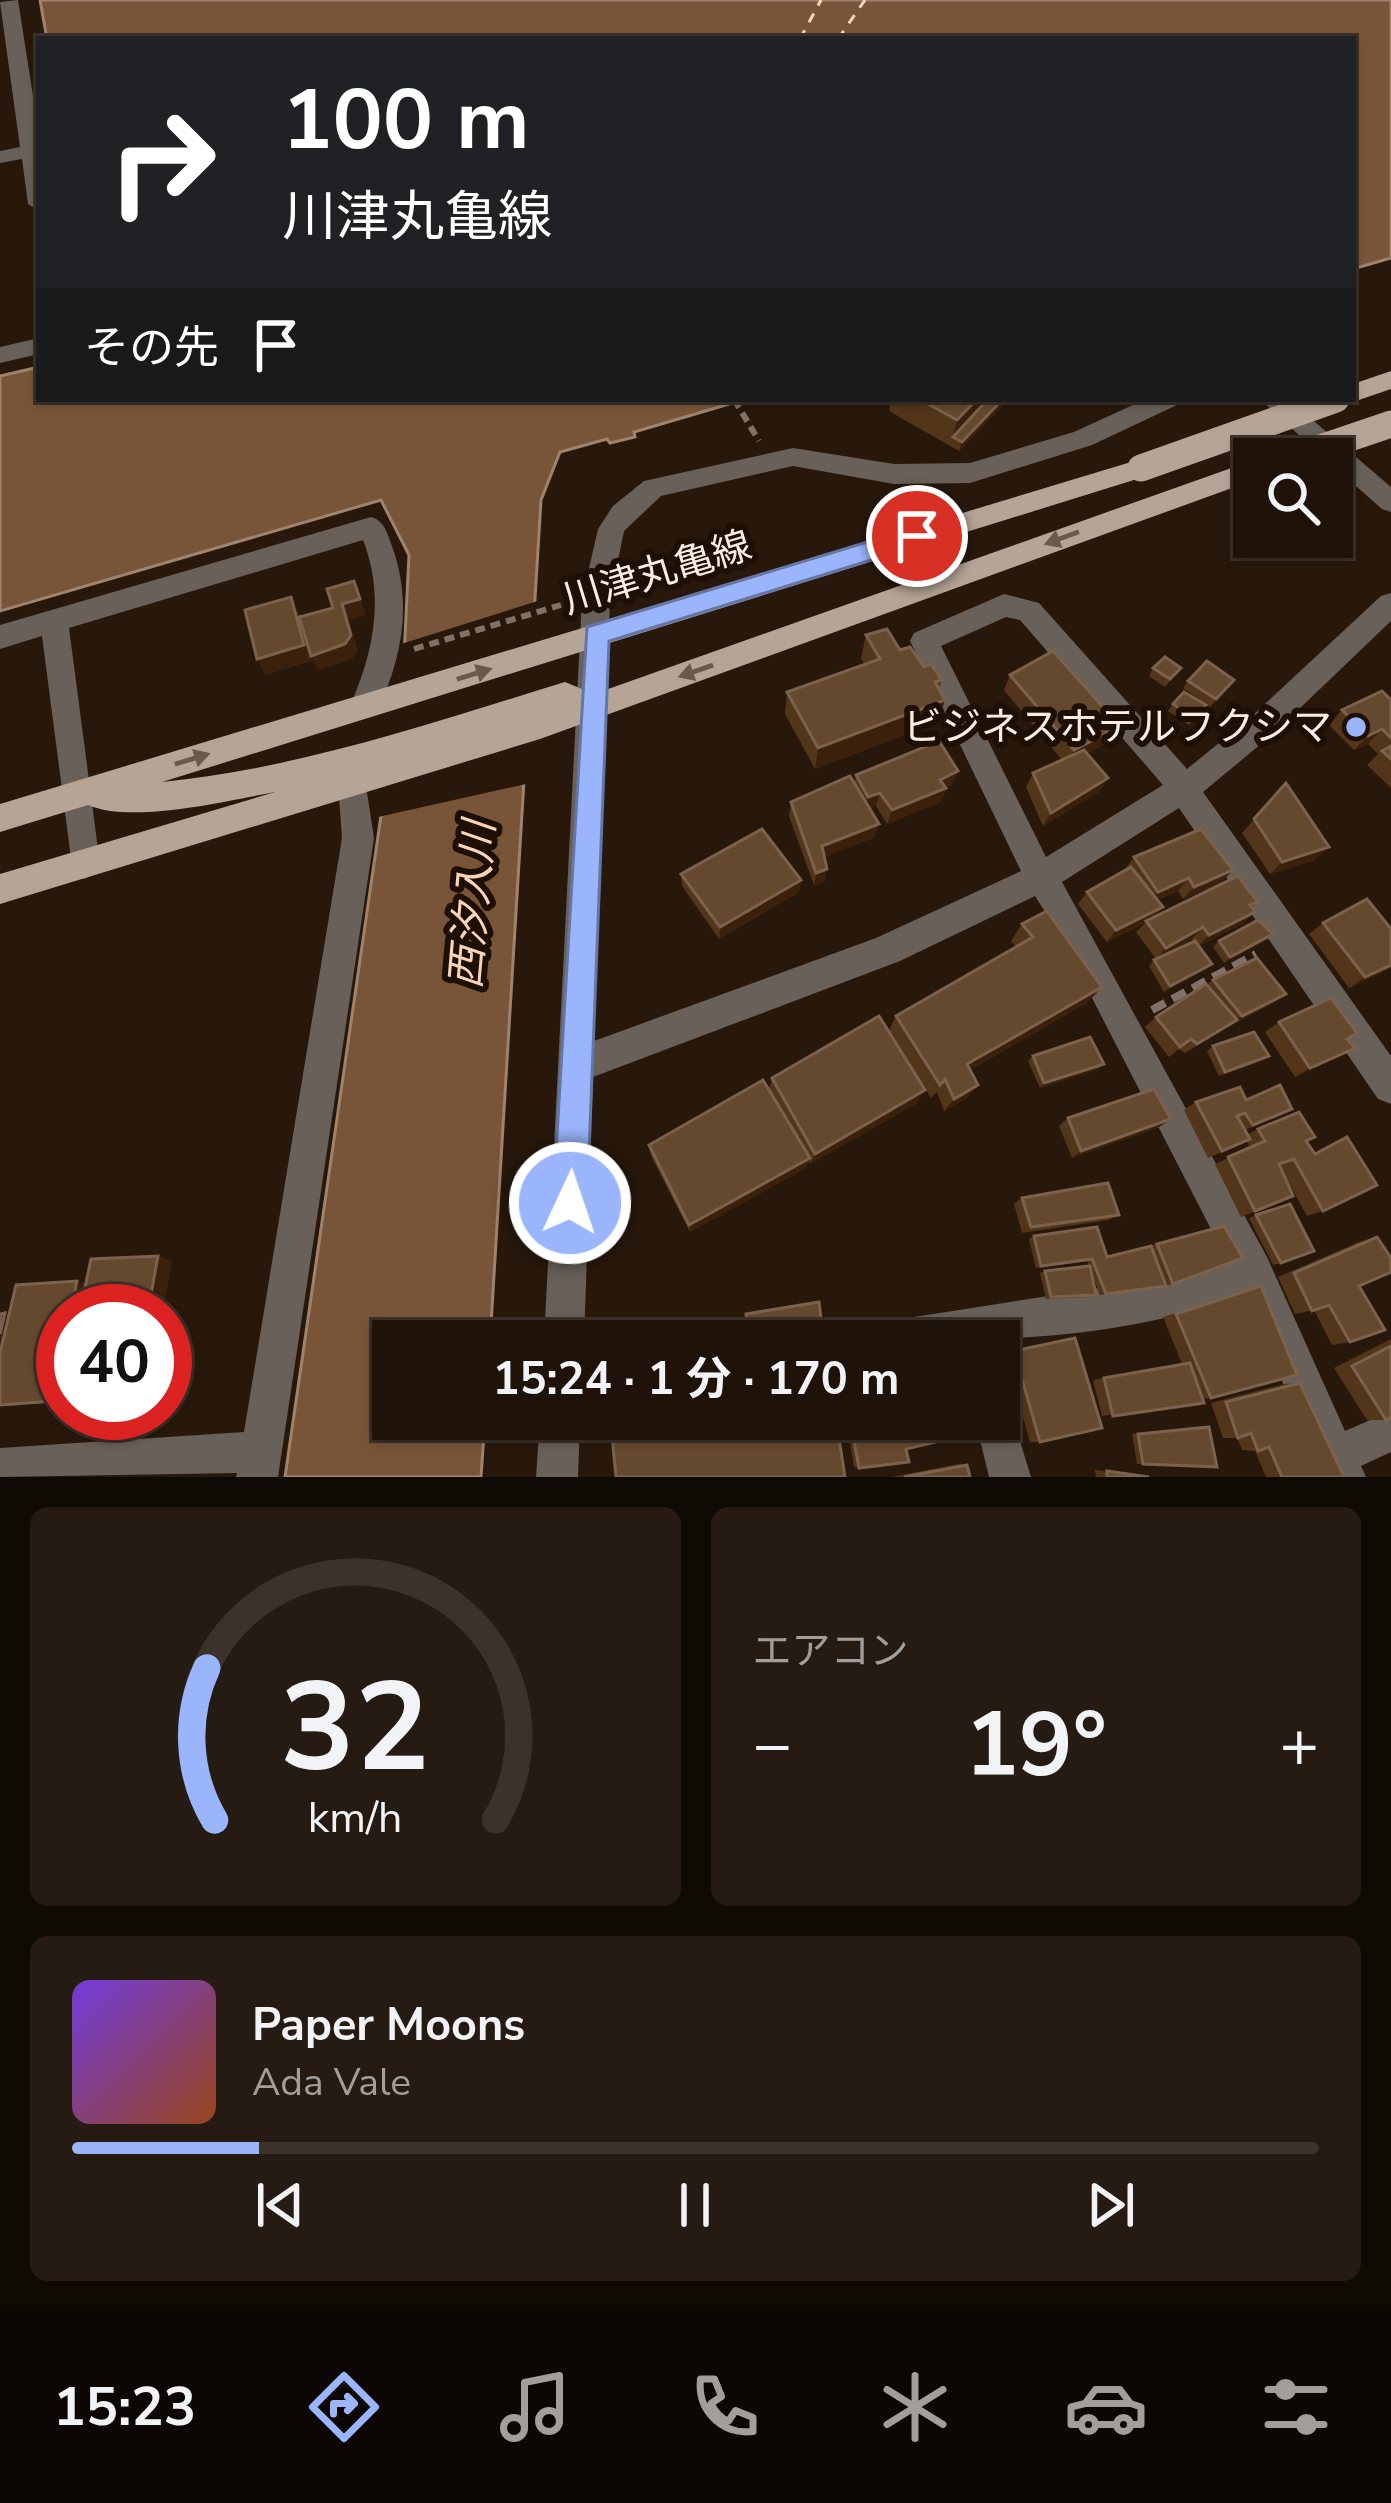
<!DOCTYPE html>
<html lang="ja">
<meta charset="utf-8">
<style>
body{margin:0;font-family:"Nunito Sans","Noto Sans JP",sans-serif;background:#261b12;color:#f1f3f6;height:100vh;display:flex;flex-direction:column;font-size:45px;white-space:nowrap}
*{box-sizing:border-box;margin:0}
p{font-size:39px;color:#a19e9c}
.icon{flex:none;width:66px;height:66px;fill:none;stroke:currentColor;stroke-width:2;stroke-linecap:round;stroke-linejoin:round}
.map{position:relative;height:1477px;overflow:hidden}
.details{display:flex;flex-direction:column;gap:30px;padding:30px;background:#100a05;flex:1}
.details>*{flex:none}
.banner{position:absolute;left:36px;top:36px;width:1320px;height:366px;border-radius:0px;box-shadow:0 3px 9px #0004,0 0 0 3px #3c322a;background:#202124;color:#fff;overflow:hidden}
.tools{position:absolute;left:1233px;top:438px;display:grid;gap:24px}
.tools a{display:grid;place-items:center;width:120px;height:120px;border-radius:0px;background:#1e1209;box-shadow:0 3px 9px #0004,0 0 0 3px #3c322a;font-size:60px}
.speed{position:absolute;left:36px;top:1284px;display:flex;gap:24px;font-size:60px;font-weight:700;text-align:center}
.speed>*{display:grid;place-content:center;width:156px;height:156px;border-radius:50%;background:#1e1209;box-shadow:0 3px 9px #0004,0 0 0 3px #3c322a;line-height:1}
.speed .limit{border:18px solid #d22;background:#fff;color:#111}
.pin{position:absolute;display:grid;place-items:center;width:102px;height:102px;color:#fff;margin:-51px;border:6px solid #fff;border-radius:50%;box-shadow:0 3px 12px #0007}
.me{position:absolute;width:132px;margin:-66px;rotate:3deg;stroke-linejoin:round;filter:drop-shadow(0 0 9px #0008)}
.turn{display:flex;align-items:center;gap:42px;height:252px;padding:0 48px;font-size:54px}
.turn .icon{width:156px;height:156px;stroke-width:2.5}
.turn b{display:block;font-size:84px;line-height:102px}
.then{display:flex;align-items:center;height:114px;padding:0 48px;background:#0003;gap:24px;font-size:45px}
.big{font-size:90px;font-weight:700;line-height:1.1}
.details .card{flex:1;display:flex;flex-direction:column;justify-content:center;gap:18px;min-width:0;padding:0 42px;border-radius:18px;background:#261b12}
.details .dial{align-items:center;gap:0}
.dial svg{height:312px;overflow:visible;fill:none;stroke:#3c322a;stroke-width:7;stroke-linecap:round;text-anchor:middle}
.dial text{fill:#f1f3f6;stroke:none}
.song{display:flex;align-items:center;gap:36px}
.cover{width:144px;height:144px;border-radius:18px;background:linear-gradient(135deg,hsl(260 70% 55%),hsl(20 70% 35%))}
.played{height:12px;border-radius:6px;background:linear-gradient(90deg,#9bb5fd 15%,#3c322a 15%)}
.keys{display:flex;justify-content:space-around;direction:ltr}
.heat{display:flex;justify-content:space-between;align-items:center;font-size:66px;direction:ltr}
.details .tiles{flex:1;display:grid;gap:30px;grid-template-columns:1fr 1fr}
.card:last-child{grid-column:span 2}
.trip{position:absolute;left:372px;top:1320px;width:648px;height:120px;border-radius:0px;background:#1e1209;box-shadow:0 3px 9px #0004,0 0 0 3px #3c322a;font-weight:700;line-height:120px;text-align:center}
.menu{display:flex;height:192px;justify-content:space-around;align-items:center;background:#0c0704;color:#a19e9c}
.menu .icon{width:84px;height:84px}
.menu .current{color:#9bb5fd}
.menu b{font-size:54px;color:#f1f3f6}
.map>svg:first-child{display:block}
.water{fill:#785539;stroke:#9f836d;stroke-width:3}
.pier{fill:#28180c}
.lines{fill:none;stroke-linecap:round;stroke-linejoin:round}
.ferry{stroke:#f8d4b8;stroke-width:3;stroke-dasharray:10 9;stroke-linecap:butt}
.path-far1{stroke:#807268;stroke-width:6;stroke-dasharray:10 6;stroke-linecap:butt}
.path{stroke:#807268;stroke-width:8;stroke-dasharray:15 8;stroke-linecap:butt}
.minor{fill:#686059;fill-rule:evenodd}
.major{fill:#b6a497;fill-rule:evenodd}
.major-bridge{stroke:#b6a497;stroke-width:27}
.wall{fill:#533519}
.shaded-wall{fill:#3b210b}
.building{fill:#65492f;stroke:#7c624c;stroke-width:3}
.oneway{fill:#6a5a4e}
.route{fill:#9bb5fd;stroke:#6576a4;stroke-width:3}
.poi-dot{fill:#9bb5fd;stroke:#1e0f04;stroke-width:4.5}
.labels{text-anchor:middle;dominant-baseline:central;stroke-width:12;stroke-linejoin:round;paint-order:stroke}
.street-label{font-size:39px;fill:#f9ede5;stroke:#1e0f04}
.poi-label{font-size:39px;fill:#f9ede5;stroke:#1e0f04;text-anchor:end}
.water-label{font-size:42px;font-style:italic;fill:#f8d4b8;stroke:#1e0f04}
</style>
<div class="map">
<svg width="1391" height="1477" viewBox="0 0 1391 1477">
<rect width="100%" height="100%" fill="#28180c"/>
<g class="water">
<polygon points="40,0 1391,0 1391,258 1353,269 1353,39 47,39"/>
<polygon points="39,367 39,399 746,399 634,432 635,437 610,443 607,439 560,452 541,500 490,1341 393,1341 393,1419 485,1419 481,1477 285,1477 404,657 409,555 381,500 0,611 0,376"/>
</g>
<polygon class="pier" points="541,600 526,784 378,817 401,644"/>
<g class="lines">
<g class="ferry">
<polyline points="800,39 821,0"/>
<polyline points="838,39 865,0"/>
</g>
<g class="path-far1">
<polyline points="734,399 759,441"/>
<polyline points="414,649 561,605"/>
</g>
<polyline class="path" points="1152,1010 1256,954"/>
<g class="minor">
<polygon points="18,0 39,134 39,211 28,204 22,159 0,163 0,151 20,147 0,2"/>
<polygon points="39,338 39,354 0,363 0,347"/>
<path d="M1146 399H1180L1177 405 1092 445 970 483 894 484 793 466 661 496 624 531 610 599 594 1041 876 938 1021 871 910 641 914 633 1004 594 1039 603 1187 769 1252 716 1381 596 1391 593V621L1273 734 1203 792 1391 1056V1104L1378 1099 1179 808 1062 882 1267 1257 1345 1431 1391 1411V1452L1361 1466 1366 1477H1324L1244 1294C1124 1340 994 1341 869 1341L875 1327 889 1321 1201 1272 1228 1262 1058 932 1035 896 900 961 593 1077 584 1341H544L582 599 598 529 613 506 644 481 793 448 894 464 970 463 1074 432ZM1006 617 1020 620 1163 785 1046 857 941 646Z"/>
<polygon points="1260,399 1288,399 1391,487 1391,512 1382,509 1332,465 1332,459 1325,459"/>
<path d="M371 517C385 521 387 533 392 546 413 604 402 661 375 715L365 718 355 715 350 706C374 651 385 597 363 540L69 628 100 864 95 874 84 879 73 874 42 636 0 649V625Z"/>
<polygon points="353,770 364,773 374,838 278,1477 236,1477 237,1473 0,1477 0,1448 244,1432 342,838 338,783 342,773"/>
<polygon points="999,1400 1009,1405 1031,1477 989,1477 975,1419 999,1419"/>
<polygon points="540,1419 580,1419 578,1477 536,1477"/>
</g>
<g class="major">
<polygon points="1391,371 1391,389 1353,402 1344,399 1353,399 1353,384"/>
<path d="M1141 459 1150 461 1154 468 1150 475 162 782C301 768 432 723 565 682L594 694 1254 460V480L540 739 0 904V874L275 792C227 801 131 824 88 805L0 832V804Z"/>
</g>
<g class="major-bridge">
<polyline points="1288,459 1391,424"/>
<polyline points="1141,468 1336,399"/>
</g>
</g>
<g class="wall">
<polygon points="891,399 1009,399 959,451 889,411"/>
<polygon points="866,635 900,650 942,680 939,688 938,722 815,769 785,714 787,692 864,664 861,658"/>
<polygon points="1153,668 1181,668 1165,687 1149,676"/>
<polygon points="1010,675 1111,741 1087,753 1099,792 1043,826 1026,787 1033,773 1062,760 1004,690"/>
<polygon points="1234,680 1210,707 1183,688 1188,681"/>
<polygon points="1391,700 1391,788 1367,765 1378,754 1368,744 1354,750 1329,725 1342,710"/>
<polygon points="1173,704 1206,705 1189,725 1168,711"/>
<polygon points="856,775 952,785 946,788 941,802 887,824 876,806 870,808 875,837 824,857 827,869 824,882 814,885 789,816 791,802 854,783"/>
<polygon points="1286,783 1315,860 1270,874 1242,833"/>
<polygon points="1134,857 1221,883 1183,899 1178,891 1157,900 1163,907 1153,918 1258,902 1252,908 1242,924 1198,946 1206,969 1164,992 1149,966 1154,960 1194,942 1192,939 1156,959 1136,932 1146,922 1107,942 1078,904 1087,892 1125,869"/>
<polygon points="681,874 799,892 719,939 682,886"/>
<polygon points="1323,923 1391,929 1391,968 1349,988 1309,934"/>
<polygon points="1022,924 1088,1002 970,1070 968,1097 944,1111 937,1092 931,1098 889,1030 896,1016 1016,947 1011,941"/>
<polygon points="1266,940 1224,963 1213,947 1219,941"/>
<polygon points="1213,980 1272,1004 1231,1025 1185,1053 1179,1049 1169,1057 1145,1027 1156,1017"/>
<polygon points="1279,1022 1347,1039 1355,1048 1295,1077 1265,1032"/>
<polygon points="1213,1046 1262,1061 1219,1076 1207,1051"/>
<polygon points="1033,1056 1099,1069 1040,1088 1028,1061"/>
<polygon points="772,1078 917,1103 810,1164 809,1161 806,1168 690,1232 651,1156 649,1145 769,1090"/>
<polygon points="1246,1100 1277,1117 1245,1130 1247,1135 1258,1129 1306,1141 1315,1153 1347,1137 1323,1211 1307,1216 1282,1171 1293,1196 1241,1217 1215,1164 1250,1148 1247,1141 1208,1158 1184,1110 1196,1102"/>
<polygon points="1068,1118 1171,1119 1159,1127 1072,1158 1059,1126"/>
<polygon points="1022,1198 1119,1215 1108,1220 1022,1233 1014,1204"/>
<polygon points="1290,1204 1281,1263 1273,1265 1249,1218"/>
<polygon points="1224,1226 1243,1258 1160,1288 1100,1295 1090,1269 1096,1295 1090,1297 1046,1299 1040,1273 1045,1271 1089,1266 1087,1261 1036,1268 1029,1239 1034,1236 1107,1257"/>
<polygon points="1377,1237 1359,1286 1350,1342 1332,1345 1314,1310 1295,1314 1278,1277 1359,1242"/>
<polygon points="172,1261 63,1311 63,1402 0,1406 0,1314 9,1314 86,1283"/>
<polygon points="1261,1286 1211,1398 1102,1416 1093,1380 1182,1364 1163,1317"/>
<polygon points="1075,1338 1040,1442 1030,1442 1005,1353"/>
<polygon points="1391,1339 1391,1417 1386,1420 1367,1420 1334,1368"/>
<polygon points="1300,1383 1344,1477 1266,1477 1255,1451 1242,1450 1237,1438 1223,1438 1211,1403 1284,1384"/>
<polygon points="846,1419 956,1419 906,1449 859,1468 854,1467"/>
<polygon points="1209,1427 1217,1467 1137,1464 1132,1434"/>
<polygon points="959,1464 967,1465 970,1477 891,1477"/>
<polygon points="1095,1470 1149,1477 1096,1477"/>
</g>
<g class="shaded-wall">
<polygon points="977,399 994,399 953,437 951,446 957,420"/>
<polygon points="1003,399 1009,399 959,451 962,442"/>
<polygon points="354,581 366,615 349,620 358,651 352,659 318,671 311,656"/>
<polygon points="291,597 299,613 312,661 265,675 257,659"/>
<polygon points="945,700 938,722 815,769 818,748"/>
<polygon points="1120,726 1111,741 1066,764 1074,750"/>
<polygon points="1382,729 1368,744 1354,750 1368,736"/>
<polygon points="958,771 952,785 945,789 941,802 887,824 892,810"/>
<polygon points="1108,778 1099,792 1043,826 1051,813"/>
<polygon points="880,793 876,806 864,810 868,797"/>
<polygon points="879,824 875,837 819,859 822,846"/>
<polygon points="1329,847 1315,860 1270,874 1282,862"/>
<polygon points="827,869 824,882 814,885 816,873"/>
<polygon points="1233,870 1221,883 1183,899 1194,887"/>
<polygon points="1189,878 1178,891 1148,904 1158,892"/>
<polygon points="801,880 799,892 719,939 720,927"/>
<polygon points="1163,907 1152,918 1107,942 1116,930"/>
<polygon points="1255,912 1242,924 1197,947 1209,935"/>
<polygon points="1203,927 1192,939 1156,959 1166,948"/>
<polygon points="1273,934 1266,940 1224,963 1230,957"/>
<polygon points="1212,964 1206,969 1164,992 1170,986"/>
<polygon points="1391,965 1391,968 1349,988 1365,977"/>
<polygon points="1102,987 1088,1002 957,1077 967,1064"/>
<polygon points="1286,994 1272,1004 1231,1025 1185,1053 1242,1016"/>
<polygon points="1355,1048 1339,1057 1295,1077 1310,1068"/>
<polygon points="1269,1056 1262,1061 1219,1076 1225,1072"/>
<polygon points="1104,1064 1099,1069 1040,1088 1044,1083"/>
<polygon points="978,1085 968,1097 944,1111 954,1099"/>
<polygon points="925,1090 917,1103 810,1164 815,1154"/>
<polygon points="1171,1119 1159,1127 1072,1158 1081,1151"/>
<polygon points="810,1158 806,1168 690,1232 689,1225"/>
<polygon points="158,1256 172,1261 163,1311 148,1311"/>
<polygon points="77,1281 93,1285 88,1311 71,1311"/>
<polygon points="5,1313 23,1317 0,1392 0,1334"/>
<polygon points="48,1332 63,1334 62,1351 44,1349"/>
<polygon points="63,1353 63,1401 53,1401"/>
</g>
<g class="building">
<polygon points="919,399 977,399 957,420"/>
<polygon points="988,399 1003,399 962,442 953,437"/>
<polygon points="354,581 360,599 342,604 351,635 345,644 311,656 299,617 333,608 327,589"/>
<polygon points="291,597 304,645 257,659 245,610"/>
<polygon points="887,629 900,650 910,647 924,667 931,664 942,680 935,682 945,700 818,748 787,692 880,659 866,635"/>
<polygon points="1053,651 1120,726 1074,750 1010,675"/>
<polygon points="1165,657 1181,668 1170,679 1153,668"/>
<polygon points="1207,661 1234,680 1216,699 1188,681"/>
<polygon points="1382,691 1391,700 1391,738 1382,729 1368,736 1342,710"/>
<polygon points="1184,692 1206,705 1194,718 1173,704"/>
<polygon points="939,741 958,771 940,780 946,788 892,810 880,793 868,797 856,775"/>
<polygon points="1391,746 1391,759 1382,751"/>
<polygon points="1084,750 1108,778 1051,813 1033,773"/>
<polygon points="850,776 879,824 822,846 827,869 816,873 791,802"/>
<polygon points="1286,783 1329,847 1282,862 1254,819"/>
<polygon points="762,829 801,880 720,927 681,874"/>
<polygon points="1201,829 1233,870 1194,887 1189,878 1158,892 1134,857"/>
<polygon points="1131,867 1163,907 1116,930 1087,892"/>
<polygon points="1238,876 1258,902 1250,905 1255,912 1209,935 1203,927 1166,948 1146,921"/>
<polygon points="1367,899 1391,929 1391,965 1365,977 1323,923"/>
<polygon points="1047,911 1102,987 967,1064 978,1085 954,1099 945,1079 940,1085 896,1016 1033,937 1022,924"/>
<polygon points="1258,920 1273,934 1230,957 1219,941"/>
<polygon points="1195,941 1212,964 1170,986 1154,960"/>
<polygon points="1257,958 1286,994 1242,1016 1213,980"/>
<polygon points="1206,984 1237,1020 1197,1044 1191,1039 1180,1047 1156,1017"/>
<polygon points="1331,998 1357,1033 1347,1039 1355,1048 1310,1068 1279,1022"/>
<polygon points="879,1016 925,1090 815,1154 772,1078"/>
<polygon points="1254,1032 1269,1056 1225,1072 1213,1046"/>
<polygon points="1090,1037 1104,1064 1044,1083 1033,1056"/>
<polygon points="763,1080 810,1158 689,1225 649,1145"/>
<polygon points="1280,1085 1292,1109 1253,1125 1245,1113 1237,1116 1250,1139 1222,1151 1196,1102 1240,1087 1246,1100"/>
<polygon points="1154,1089 1171,1119 1081,1151 1068,1118"/>
<polygon points="1299,1112 1315,1137 1306,1141 1315,1154 1347,1137 1377,1185 1323,1211 1294,1159 1279,1164 1293,1196 1255,1211 1228,1157 1265,1141 1258,1129"/>
<polygon points="1108,1183 1119,1215 1031,1227 1022,1198"/>
<polygon points="1290,1204 1314,1251 1281,1263 1256,1215"/>
<polygon points="1224,1226 1243,1258 1173,1284 1157,1244"/>
<polygon points="1097,1227 1107,1257 1151,1246 1166,1286 1106,1294 1092,1259 1041,1266 1034,1236"/>
<polygon points="1377,1237 1391,1258 1391,1272 1359,1286 1385,1330 1350,1342 1329,1305 1312,1311 1294,1273"/>
<polygon points="158,1256 148,1311 80,1311 91,1259"/>
<polygon points="1090,1266 1096,1295 1051,1297 1045,1271"/>
<polygon points="77,1281 71,1311 63,1311 63,1332 48,1332 44,1349 63,1348 53,1401 0,1405 0,1353 16,1285"/>
<polygon points="1261,1286 1297,1375 1211,1398 1176,1314"/>
<polygon points="819,1302 823,1334 782,1341 748,1341 746,1314"/>
<polygon points="5,1313 0,1334 0,1314"/>
<polygon points="1075,1338 1102,1428 1040,1442 1014,1351"/>
<polygon points="1391,1346 1391,1417 1386,1420 1352,1366"/>
<polygon points="1190,1363 1204,1403 1113,1416 1104,1378"/>
<polygon points="1300,1383 1344,1477 1282,1477 1269,1447 1258,1451 1251,1433 1238,1438 1226,1402"/>
<polygon points="641,1419 836,1419 845,1477 616,1477 611,1425"/>
<polygon points="850,1419 956,1419 961,1436 906,1449 909,1462 859,1468"/>
<polygon points="1209,1427 1217,1467 1143,1464 1138,1434"/>
<polygon points="967,1465 970,1477 904,1477"/>
<polygon points="1107,1471 1149,1477 1107,1477"/>
</g>
<defs><path id="oneway-solid" d="M-6-.8H1V-3.2L6.5 0L1 3.2V.8H-6Z" transform="scale(3)"/></defs>
<g class="oneway">
<use href="#oneway-solid" transform="translate(1062 538) rotate(160)"/>
<use href="#oneway-solid" transform="translate(696 671) rotate(161)"/>
<use href="#oneway-solid" transform="translate(474 674) rotate(-17)"/>
<use href="#oneway-solid" transform="translate(192 759) rotate(-17)"/>
</g>
<polygon class="route" points="917,527 929,536 926,543 609,641 587,1203 582,1215 570,1220 558,1215 553,1203 587,627"/>
<circle class="poi-dot" cx="1356" cy="727" r="12"/>
<g class="labels">
<g class="street-label">
<text transform="translate(657 573) rotate(-17)">川津丸亀線</text>
</g>
<g class="poi-label">
<text x="1332" y="727">ビジネスホテルフクシマ</text>
</g>
<g class="water-label">
<text transform="translate(473 905) rotate(-85)">西汐入川</text>
</g>
</g>
</svg>
<div class="tools">
<a><svg class="icon" aria-label="search" viewBox="0 0 24 24"><circle cx="10" cy="10" r="6"/><path d="M15 15l6 6"/></svg></a>
</div>
<div class="speed"><div class="limit">40</div></div>
<div class="pin" style="left:917px;top:536px;background:#d93025"><svg class="icon" aria-label="arrive" viewBox="0 0 24 24"><path d="M6 21V4h12l-3 4 3 4H6"/></svg></div>
<svg class="me" style="left:570px;top:1203px" viewBox="-20 -20 40 40"><circle r="17" fill="#9bb5fd" stroke="#fff" stroke-width="3"/><path d="M0-11L8 9 0 5-8 9z" fill="#fff"/></svg>
<div class="trip">15:24 · 1 分 · 170 m</div>
<div class="banner">
<div class="turn"><svg class="icon" aria-label="right" viewBox="0 0 24 24"><path d="M7 20v-9h11M14 6l5 5-5 5"/></svg><div><b>100 m</b>川津丸亀線</div></div>
<div class="then">その先<svg class="icon" aria-label="arrive" viewBox="0 0 24 24"><path d="M6 21V4h12l-3 4 3 4H6"/></svg></div>
</div>
</div>
<section class="details">
<div class="tiles">
<div class="card dial"><svg viewBox="0 0 100 80">
<path d="M14 69A42 42 0 1 1 86 69"/>
<path d="M14 69A42 42 0 0 1 12 30" stroke="#9bb5fd"/>
<text x="50" y="56" font-size="32" font-weight="700">32</text>
<text x="50" y="72" font-size="11">km/h</text>
</svg></div>
<div class="card"><p>エアコン</p>
<div class="heat"><a>−</a><b class="big">19°</b><a>+</a></div>
</div>
<div class="card">
<div class="song"><i class="cover"></i><div><b>Paper Moons</b><p>Ada Vale</p></div></div>
<div class="played"></div>
<div class="keys"><svg class="icon" aria-label="previous" viewBox="0 0 24 24"><path d="M18 5L8 12l10 7zM5 5v14"/></svg><svg class="icon" aria-label="pause" viewBox="0 0 24 24"><path d="M8 5v14M16 5v14"/></svg><svg class="icon" aria-label="next" viewBox="0 0 24 24"><path d="M6 5l10 7-10 7zM19 5v14"/></svg></div>
</div>
</div>
</section>
<nav class="menu">
<b>15:23</b>
<svg class="icon current" aria-label="directions" viewBox="0 0 24 24"><path d="M12 3l9 9-9 9-9-9zM9 14v-3h6M13 9l2 2-2 2"/></svg>
<svg class="icon" aria-label="music" viewBox="0 0 24 24"><path d="M9 18V5l10-2v13"/><circle cx="6" cy="18" r="3"/><circle cx="16" cy="16" r="3"/></svg>
<svg class="icon" aria-label="phone" viewBox="0 0 24 24"><path d="M5 4h4l2 5-3 2q2 4 5 5l2-3 5 2v4C11 20 4 13 5 4z"/></svg>
<svg class="icon" aria-label="climate" viewBox="0 0 24 24"><path d="M12 3v18M4 7l16 10M4 17L20 7"/></svg>
<svg class="icon" aria-label="car" viewBox="0 0 24 24"><path d="M5 17H2v-5l4-1 3-4h7l3 4 3 1v5h-3M9 17h6M6 11h13"/><circle cx="7" cy="17" r="2"/><circle cx="17" cy="17" r="2"/></svg>
<svg class="icon" aria-label="filters" viewBox="0 0 24 24"><path d="M4 7h16M4 17h16"/><circle cx="9" cy="7" r="2"/><circle cx="15" cy="17" r="2"/></svg>
</nav>
